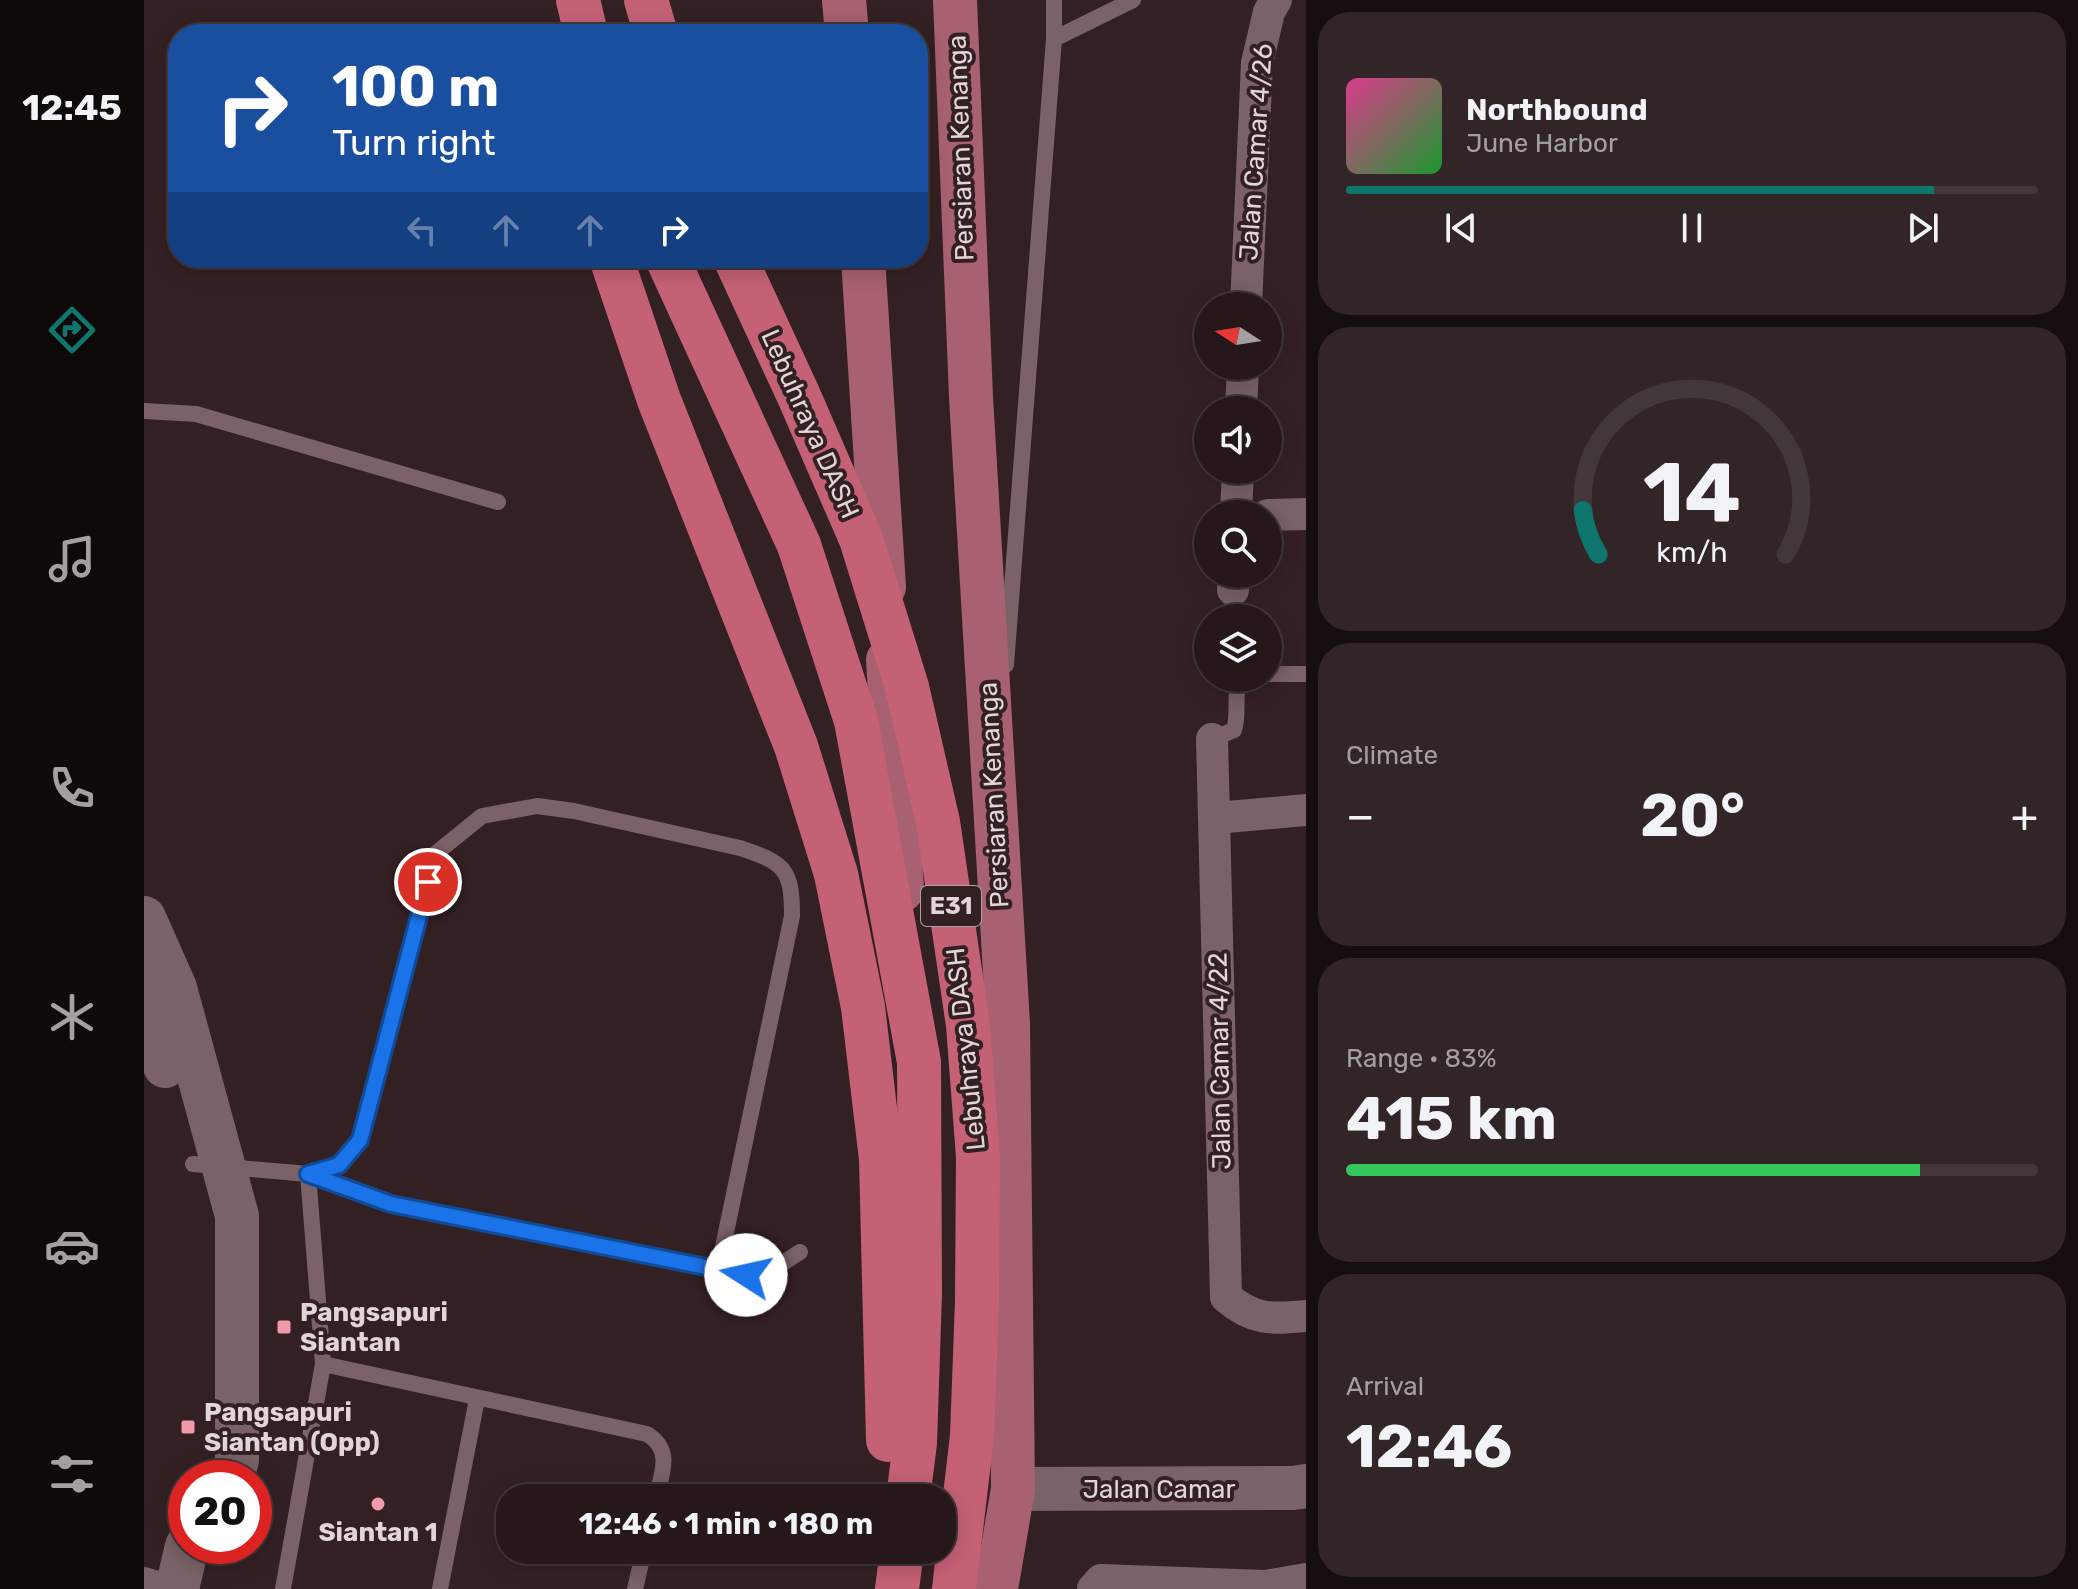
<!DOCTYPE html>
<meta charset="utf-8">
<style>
body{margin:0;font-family:Rubik,sans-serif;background:#322527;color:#f1f3f6;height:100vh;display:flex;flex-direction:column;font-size:30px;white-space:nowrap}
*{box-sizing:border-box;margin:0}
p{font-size:26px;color:#a4a0a2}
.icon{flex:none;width:44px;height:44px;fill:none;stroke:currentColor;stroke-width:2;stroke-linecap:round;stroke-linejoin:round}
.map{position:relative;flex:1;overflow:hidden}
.side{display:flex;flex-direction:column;gap:12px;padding:12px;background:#150d0e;width:772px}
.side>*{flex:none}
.top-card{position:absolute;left:24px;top:24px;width:760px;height:244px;border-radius:32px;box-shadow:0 4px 20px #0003,0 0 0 2px #423739;background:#1a4fa0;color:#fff;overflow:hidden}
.needle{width:52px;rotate:282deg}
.tools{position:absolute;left:1050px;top:292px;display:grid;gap:16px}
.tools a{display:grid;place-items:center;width:88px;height:88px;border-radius:50%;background:#26181a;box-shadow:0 4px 20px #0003,0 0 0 2px #423739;font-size:40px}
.speed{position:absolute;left:24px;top:1460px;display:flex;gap:16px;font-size:40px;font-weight:700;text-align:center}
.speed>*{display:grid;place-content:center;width:104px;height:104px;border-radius:50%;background:#26181a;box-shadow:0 4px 20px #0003,0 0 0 2px #423739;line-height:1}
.speed .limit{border:12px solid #d22;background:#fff;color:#111}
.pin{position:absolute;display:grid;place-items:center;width:68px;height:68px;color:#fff;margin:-34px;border:4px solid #fff;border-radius:50%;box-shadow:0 2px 8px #0007}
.me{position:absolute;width:88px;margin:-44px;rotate:280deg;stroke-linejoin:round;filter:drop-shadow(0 0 6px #0008)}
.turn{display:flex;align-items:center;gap:28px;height:168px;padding:0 32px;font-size:36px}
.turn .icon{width:104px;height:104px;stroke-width:2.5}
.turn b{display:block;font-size:56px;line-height:68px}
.lanes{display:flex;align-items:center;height:76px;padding:0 32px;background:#0003;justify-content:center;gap:40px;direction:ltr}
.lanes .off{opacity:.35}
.big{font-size:60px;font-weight:700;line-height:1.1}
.side .card{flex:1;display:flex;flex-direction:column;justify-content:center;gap:12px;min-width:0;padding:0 28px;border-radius:32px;background:#322527}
.side .dial{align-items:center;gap:0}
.dial svg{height:208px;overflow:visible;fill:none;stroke:#423739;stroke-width:7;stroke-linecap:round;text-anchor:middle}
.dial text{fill:#f1f3f6;stroke:none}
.song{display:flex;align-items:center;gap:24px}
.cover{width:96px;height:96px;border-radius:12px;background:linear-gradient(135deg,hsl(330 70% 55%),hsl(130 70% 35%))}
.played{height:8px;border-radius:4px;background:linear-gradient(90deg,#0f766e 85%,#423739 85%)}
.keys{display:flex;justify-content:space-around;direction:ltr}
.heat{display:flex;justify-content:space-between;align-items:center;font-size:44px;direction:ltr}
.charge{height:12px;border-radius:6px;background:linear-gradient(90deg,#34c759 83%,#423739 0)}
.trip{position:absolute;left:352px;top:1484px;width:460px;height:80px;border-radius:32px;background:#26181a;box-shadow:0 4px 20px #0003,0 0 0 2px #423739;font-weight:700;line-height:80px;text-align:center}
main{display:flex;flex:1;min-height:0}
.tabs{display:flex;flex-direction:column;width:144px;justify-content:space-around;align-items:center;background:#0f0a0a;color:#a4a0a2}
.tabs .icon{width:56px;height:56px}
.tabs .selected{color:#0f766e}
.tabs b{font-size:36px;color:#f1f3f6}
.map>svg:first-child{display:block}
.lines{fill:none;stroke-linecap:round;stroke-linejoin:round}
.lane{stroke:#7a6266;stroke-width:16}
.street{stroke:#7a6266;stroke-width:32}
.secondary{stroke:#7a6266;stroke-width:44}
.primary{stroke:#a76170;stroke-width:44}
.highway{stroke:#c56177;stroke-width:44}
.route-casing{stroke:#114b97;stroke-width:20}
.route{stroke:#1a73e8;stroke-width:14}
.poi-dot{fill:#f39aaa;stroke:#332023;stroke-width:3}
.labels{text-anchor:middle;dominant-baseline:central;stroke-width:8;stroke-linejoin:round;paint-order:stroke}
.shield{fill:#332023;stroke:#ae9fa0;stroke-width:2}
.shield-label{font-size:24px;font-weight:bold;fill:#e2d5d6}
.street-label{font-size:26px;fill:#e2d5d6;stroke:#332023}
.poi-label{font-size:26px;font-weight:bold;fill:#e2d5d6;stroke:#332023;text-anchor:start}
</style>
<main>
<nav class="tabs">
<b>12:45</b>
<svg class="icon selected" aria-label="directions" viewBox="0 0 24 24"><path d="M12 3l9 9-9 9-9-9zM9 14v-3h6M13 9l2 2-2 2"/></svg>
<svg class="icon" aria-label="music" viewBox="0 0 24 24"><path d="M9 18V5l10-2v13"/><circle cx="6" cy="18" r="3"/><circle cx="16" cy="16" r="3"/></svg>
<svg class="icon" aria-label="phone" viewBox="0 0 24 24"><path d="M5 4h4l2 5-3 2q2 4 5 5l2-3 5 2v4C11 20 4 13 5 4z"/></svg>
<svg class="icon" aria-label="climate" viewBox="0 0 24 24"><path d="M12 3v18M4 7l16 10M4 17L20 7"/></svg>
<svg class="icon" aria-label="car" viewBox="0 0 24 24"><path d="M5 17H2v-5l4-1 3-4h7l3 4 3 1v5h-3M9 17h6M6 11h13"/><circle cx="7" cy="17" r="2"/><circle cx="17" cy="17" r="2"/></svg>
<svg class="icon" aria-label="filters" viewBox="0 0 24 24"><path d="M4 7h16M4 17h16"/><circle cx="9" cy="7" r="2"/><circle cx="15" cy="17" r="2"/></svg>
</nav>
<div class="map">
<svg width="1162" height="1589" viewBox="0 0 1162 1589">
<rect width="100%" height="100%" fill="#332023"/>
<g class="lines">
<g class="lane">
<polyline points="910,39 989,0"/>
<polyline points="0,411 52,414 354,502"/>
<polyline points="862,665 910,39 910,0"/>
<polyline points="1124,674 1162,674"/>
<path d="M1068 739 1090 730C1096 713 1088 693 1098 678"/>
<path d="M49 1164 164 1174 195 1165 216 1140 291 854 338 816 393 806 430 811 596 848C641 863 648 869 648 916L574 1271"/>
<path d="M179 1364 503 1434C529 1450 518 1473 512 1498"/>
<polyline points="139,1589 179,1364 164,1174 247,1204 602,1275 625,1272 656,1252"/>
<polyline points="296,1589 333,1399"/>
<polyline points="491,1589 500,1550"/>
</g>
<g class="street">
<polyline points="1102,306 1113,63 1125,12 1132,0"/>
<polyline points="1097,410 1099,366"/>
<polyline points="1092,514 1094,470"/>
<polyline points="1124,515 1162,514"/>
<polyline points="1089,590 1090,574"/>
<path d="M1068 739 1082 1297C1110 1321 1128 1319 1162 1316"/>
<polyline points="1072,818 1162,810"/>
<polyline points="0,1583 18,1589"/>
<polyline points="949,1589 957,1580 1121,1586 1162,1579"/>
</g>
<g class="secondary">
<polyline points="0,918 31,988 93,1216 93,1460 88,1478"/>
<polyline points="0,993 21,1066"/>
<polyline points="869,1489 1149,1488 1162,1486"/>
<polyline points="33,1589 43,1546"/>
</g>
<g class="primary">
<polyline points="700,0 703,34"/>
<polyline points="811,0 827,397 864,1024 869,1489 852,1589"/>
<polyline points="719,258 740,587"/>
<polyline points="744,660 758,890"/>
</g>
<g class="highway">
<polyline points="434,0 442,34"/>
<polyline points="502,0 512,34"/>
<polyline points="467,258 515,400 652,746 692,874 719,1007 737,1159 744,1440"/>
<polyline points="523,258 655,545 712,721 775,1062 776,1294 771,1443 764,1498"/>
<polyline points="591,258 654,394 717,539 763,687 794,822 824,1025 834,1157 833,1301 828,1436 810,1589"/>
<polyline points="753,1589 758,1550"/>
</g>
</g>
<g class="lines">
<defs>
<polyline id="route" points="284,882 216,1140 195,1165 164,1174 247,1204 602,1275"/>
</defs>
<use href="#route" class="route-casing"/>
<use href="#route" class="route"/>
</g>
<g class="poi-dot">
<rect x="132" y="1319" width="16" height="16" rx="4"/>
<rect x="36" y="1419" width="16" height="16" rx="4"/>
<circle cx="234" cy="1504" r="8"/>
</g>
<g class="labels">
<rect class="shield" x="777" y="886" width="60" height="40" rx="6"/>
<g class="shield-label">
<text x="807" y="906">E31</text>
</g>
<g class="street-label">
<text transform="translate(817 148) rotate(-92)">Persiaran Kenanga</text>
<text transform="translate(1112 152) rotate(-86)">Jalan Camar 4/26</text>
<text transform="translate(666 424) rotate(66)">Lebuhraya DASH</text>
<text transform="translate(850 795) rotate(-93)">Persiaran Kenanga</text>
<text transform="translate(822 1049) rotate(-96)">Lebuhraya DASH</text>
<text transform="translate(1076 1061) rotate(-91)">Jalan Camar 4/22</text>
<text x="1015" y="1489">Jalan Camar</text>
</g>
<g class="poi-label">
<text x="156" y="1312">Pangsapuri<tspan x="156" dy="30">Siantan</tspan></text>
<text x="60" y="1412">Pangsapuri<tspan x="60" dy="30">Siantan (Opp)</tspan></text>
<text x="234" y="1532" text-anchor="middle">Siantan 1</text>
</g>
</g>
</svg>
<div class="tools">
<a><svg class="needle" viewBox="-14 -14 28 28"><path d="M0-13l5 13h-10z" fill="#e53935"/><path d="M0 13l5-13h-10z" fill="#a4a0a2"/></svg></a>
<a><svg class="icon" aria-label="sound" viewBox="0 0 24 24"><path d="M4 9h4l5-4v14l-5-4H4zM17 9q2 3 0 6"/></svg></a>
<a><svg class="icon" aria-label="search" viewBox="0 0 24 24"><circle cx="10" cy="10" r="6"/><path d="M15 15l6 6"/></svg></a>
<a><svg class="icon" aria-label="layers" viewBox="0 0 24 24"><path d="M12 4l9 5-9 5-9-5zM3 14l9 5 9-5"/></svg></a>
</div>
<div class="speed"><div class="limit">20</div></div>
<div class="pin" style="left:284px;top:882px;background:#d93025"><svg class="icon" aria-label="arrive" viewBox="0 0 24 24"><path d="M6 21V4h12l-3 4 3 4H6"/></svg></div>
<svg class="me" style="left:602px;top:1275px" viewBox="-20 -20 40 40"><circle r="19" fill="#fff"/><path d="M0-13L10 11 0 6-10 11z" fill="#1a73e8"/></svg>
<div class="trip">12:46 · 1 min · 180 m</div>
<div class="top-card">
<div class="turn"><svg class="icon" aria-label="right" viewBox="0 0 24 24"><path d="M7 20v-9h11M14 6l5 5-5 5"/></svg><div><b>100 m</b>Turn right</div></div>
<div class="lanes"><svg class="icon off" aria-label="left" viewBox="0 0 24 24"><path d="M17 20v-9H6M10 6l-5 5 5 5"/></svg><svg class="icon off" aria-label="ahead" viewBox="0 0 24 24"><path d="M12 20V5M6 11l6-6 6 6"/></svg><svg class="icon off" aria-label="ahead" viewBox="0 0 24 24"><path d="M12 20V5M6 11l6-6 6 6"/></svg><svg class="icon" aria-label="right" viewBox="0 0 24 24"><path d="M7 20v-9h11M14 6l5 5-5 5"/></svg></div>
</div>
</div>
<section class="side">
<div class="card">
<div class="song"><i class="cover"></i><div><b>Northbound</b><p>June Harbor</p></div></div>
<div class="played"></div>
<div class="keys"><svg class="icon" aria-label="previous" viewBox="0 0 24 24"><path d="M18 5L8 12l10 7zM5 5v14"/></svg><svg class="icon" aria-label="pause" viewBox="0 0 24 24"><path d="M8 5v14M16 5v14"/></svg><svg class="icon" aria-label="next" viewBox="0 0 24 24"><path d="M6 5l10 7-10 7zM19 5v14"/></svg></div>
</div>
<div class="card dial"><svg viewBox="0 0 100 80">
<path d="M14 69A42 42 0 1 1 86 69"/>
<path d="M14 69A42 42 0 0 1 8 52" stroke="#0f766e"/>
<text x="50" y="56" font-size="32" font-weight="700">14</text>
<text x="50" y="72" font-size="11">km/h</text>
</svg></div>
<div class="card"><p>Climate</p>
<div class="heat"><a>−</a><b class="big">20°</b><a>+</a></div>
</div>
<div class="card"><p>Range · 83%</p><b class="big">415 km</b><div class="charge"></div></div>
<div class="card"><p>Arrival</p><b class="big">12:46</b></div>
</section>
</main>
